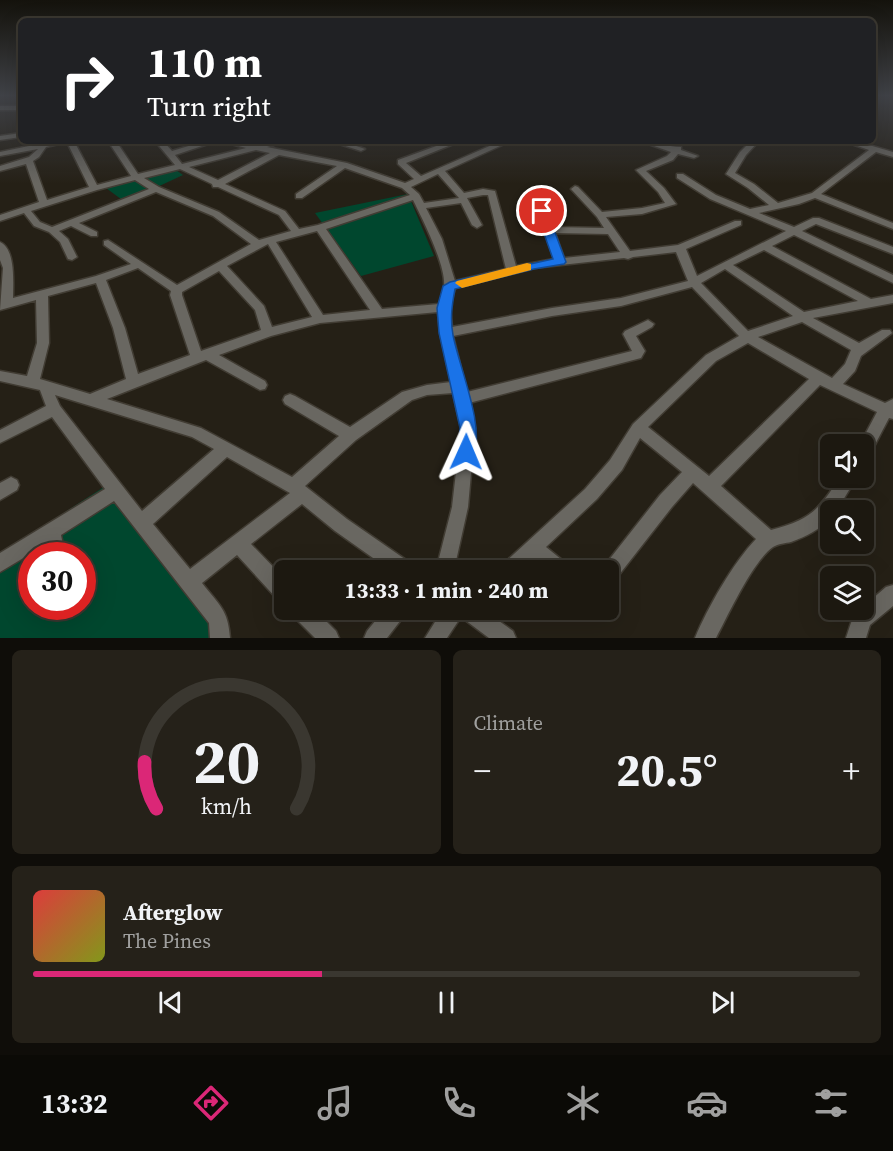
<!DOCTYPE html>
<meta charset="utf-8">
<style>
body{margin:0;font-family:"Source Serif 4",serif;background:#252119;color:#f1f3f6;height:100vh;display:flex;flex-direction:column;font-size:22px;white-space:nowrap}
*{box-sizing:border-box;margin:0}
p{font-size:20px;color:#a0a09f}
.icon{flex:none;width:33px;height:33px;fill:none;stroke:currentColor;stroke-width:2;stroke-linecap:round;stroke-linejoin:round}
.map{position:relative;height:638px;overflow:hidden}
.panel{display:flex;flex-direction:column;gap:12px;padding:12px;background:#0f0d09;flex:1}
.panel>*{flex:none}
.hud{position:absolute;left:18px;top:18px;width:858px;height:126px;border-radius:9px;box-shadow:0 6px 24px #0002,0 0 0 2px #3a3730;background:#202124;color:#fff;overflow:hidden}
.tools{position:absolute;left:820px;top:434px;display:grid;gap:12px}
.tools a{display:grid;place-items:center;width:54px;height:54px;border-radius:9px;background:#1c1810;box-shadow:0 6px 24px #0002,0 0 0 2px #3a3730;font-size:30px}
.speed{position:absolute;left:18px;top:542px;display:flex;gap:12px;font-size:30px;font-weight:700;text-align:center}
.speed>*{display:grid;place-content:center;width:78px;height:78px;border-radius:50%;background:#1c1810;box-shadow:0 6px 24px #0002,0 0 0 2px #3a3730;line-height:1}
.speed .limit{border:9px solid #d22;background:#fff;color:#111}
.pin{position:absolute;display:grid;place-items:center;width:51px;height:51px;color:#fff;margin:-26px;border:3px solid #fff;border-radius:50%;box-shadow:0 2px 6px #0007}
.me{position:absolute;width:66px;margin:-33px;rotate:1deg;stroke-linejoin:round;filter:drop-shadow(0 0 4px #0008)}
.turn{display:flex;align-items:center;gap:21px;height:126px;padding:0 30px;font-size:27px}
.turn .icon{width:78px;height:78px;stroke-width:2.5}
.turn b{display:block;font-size:42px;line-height:51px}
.big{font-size:45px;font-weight:700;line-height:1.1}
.panel .widget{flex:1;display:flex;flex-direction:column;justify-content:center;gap:9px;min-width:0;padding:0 21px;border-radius:9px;background:#252119}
.panel .dial{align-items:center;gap:0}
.dial svg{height:156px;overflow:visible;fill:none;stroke:#3a3730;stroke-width:7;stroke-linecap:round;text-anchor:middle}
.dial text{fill:#f1f3f6;stroke:none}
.song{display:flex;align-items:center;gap:18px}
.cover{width:72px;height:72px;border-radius:9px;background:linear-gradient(135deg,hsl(0 70% 55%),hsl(70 70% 35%))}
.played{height:6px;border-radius:3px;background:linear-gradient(90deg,#db2777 35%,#3a3730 35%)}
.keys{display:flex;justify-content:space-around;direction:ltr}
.heat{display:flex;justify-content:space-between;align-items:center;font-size:33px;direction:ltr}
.panel .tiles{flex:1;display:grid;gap:12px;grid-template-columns:1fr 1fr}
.widget:last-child{grid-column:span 2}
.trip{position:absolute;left:274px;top:560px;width:345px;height:60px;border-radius:9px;background:#1c1810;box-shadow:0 6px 24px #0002,0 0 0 2px #3a3730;font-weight:700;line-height:60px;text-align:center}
.menu{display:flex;height:96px;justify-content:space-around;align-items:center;background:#0b0a06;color:#a0a09f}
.menu .icon{width:42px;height:42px}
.menu .current{color:#db2777}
.menu b{font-size:27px;color:#f1f3f6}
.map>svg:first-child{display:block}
.green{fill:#00472e;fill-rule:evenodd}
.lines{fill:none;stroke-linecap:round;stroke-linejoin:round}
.street-casing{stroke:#413c33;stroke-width:3}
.street{fill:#696761;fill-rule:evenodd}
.route{fill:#1a73e8;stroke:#114b97;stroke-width:1.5}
.slow{fill:#f59e0b}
</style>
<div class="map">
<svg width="893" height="638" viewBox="0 0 893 638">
<rect width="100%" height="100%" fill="#252016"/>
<g class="green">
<polygon points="176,170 183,175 125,202 106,188"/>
<polygon points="408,194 434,256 361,276 315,213"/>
<path d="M107 485 229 638H0V554ZM32 555H82V606H32Z"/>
</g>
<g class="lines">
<defs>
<g id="street">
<rect x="0" y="106" width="21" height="4"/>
<polygon points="21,133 21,137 0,140 0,136"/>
<path d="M53 141H74L97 185 131 176 108 141H116L138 174 175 165 155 141H163L172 151 205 141H217L175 155 182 164 246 148 220 141C232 141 248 146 258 145 268 144 277 141 287 141L267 147 347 163 405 183 414 179 398 164V160L450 141H461L406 163 421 176 501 141H511L445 171 464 193 483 189 495 191 516 266 554 259 531 192 532 190H538L539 192 552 227 604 228 597 217 571 189 575 186 578 187 602 212 642 208 665 203 658 192 636 170 667 156 671 152 640 141C654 141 667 147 681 147V150L698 156 694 158 678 154 673 160 646 171 664 188 676 204 642 214 606 217 630 251 678 245 735 221H741V225L686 249 697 276 786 231 710 199 677 178V174H683L716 195 750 209 769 205 748 188 726 174 740 152 751 141H759L746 155 735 173 754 184 778 203 812 193 869 150 843 141H855L893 152V157L876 152 821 194 893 223V229L815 198 799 204 759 213 794 227 813 218H819L893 247V254L816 224 802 231 893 275V283L794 235 772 246 871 299 893 295V303L813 318 859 343 882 330H890L892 333 861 356 855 371 843 384 885 403 893 399V419L889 418 869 456 864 458V444H860L877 412 820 385 721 486 771 530C810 520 819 510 840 477H857L837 510H831V518C819 530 807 536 791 542 786 543 778 544 773 547 753 561 728 615 716 638H695C708 607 733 563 756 539L693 483 672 507 615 580 609 583V570H601L660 495 682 472 640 438 622 470 597 499 546 547 567 564 570 570H546L533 560 522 570H500L503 564 585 489 610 460 633 424 706 355 739 336 692 287 621 306 552 316 453 336 467 392 632 351 623 334 625 331 648 320 654 324 652 327 636 336 645 351 641 358 469 403 475 428 468 507 454 570H436L452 507 461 428 453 393 427 395 412 400 356 440 305 486 347 519 412 564 415 570H390L335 531 302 504 251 544 285 579V602L278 600 237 555 202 583C219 605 228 609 230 638H210L209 623 114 501 61 535 65 555H47L45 545 0 572V553L105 489 52 417 0 443V430L46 406 40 390 0 381V371L27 376 37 343 36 300 0 310 3 268 0 260V242C16 249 13 284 13 298L96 276 131 264 104 245V241L108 240 177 285 251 244 213 216 156 192 79 223 97 232V236H91L71 226 59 231 68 239 77 257 72 260 68 259 60 242 49 232 34 226 24 213 0 221V215L39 202 26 164 0 171V166L29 157 38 149 0 156V152ZM67 142 89 187 47 200 33 161 39 157 46 147ZM256 150 270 153 218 180 189 167ZM279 155 337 166 296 194V198H302L345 168 402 188 410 195 318 225 299 229 285 211 225 184ZM180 169 212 184 213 187H218L279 215 291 231 259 240 219 212 159 187 144 178ZM438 174 459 198 424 203 419 194 411 187ZM135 180 149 189 52 227 40 222 31 211 97 190ZM483 195H488L506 269 455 281 442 239 426 208 461 203 472 225 477 228 482 225 467 198ZM413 200C422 218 446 265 444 286 444 292 441 299 439 304L382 309 326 229ZM317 231 370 310 323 315 276 242ZM555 233 608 234 620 252 564 258ZM268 244 312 317 272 327 264 306 227 266ZM764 250 858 301 804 312 733 265ZM676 252 688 281 621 298 552 308 452 327 450 308 455 288 534 268 624 258 628 259 633 257ZM138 268 171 291 170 295 190 355 138 374 125 328 106 280ZM725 269 793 316 748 331 701 283ZM219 271 255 310 261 330 201 351 182 295V292ZM96 283 113 328 126 379 90 394 40 379 49 343 48 296ZM438 312 440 333 451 382 427 385 402 392 350 427 295 396 290 394 285 396 283 400 285 404 339 436 292 477 201 428 107 399 206 360 260 390 265 389 267 385 265 381 219 355 271 336 320 323ZM802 322 851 350 845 364 832 378 758 337ZM748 343 809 379 709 476 648 427 716 361ZM55 395 192 437 214 449 142 511 60 406ZM227 457 290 493 190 569 153 524Z"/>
<polygon points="330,141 342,141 365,149 361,151"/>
<polygon points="11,477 17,480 19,485 17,490 0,500 0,483"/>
<path d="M893 585V606L870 625 866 638H846C850 628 852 611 864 609V606L886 587Z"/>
<polygon points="290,609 314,609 336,631 339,638 315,638 293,616"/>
<polygon points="385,609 407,609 404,616 387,638 364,638 367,631"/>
<polygon points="443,609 482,609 513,631 516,638 489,638 461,617 447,638 425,638"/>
</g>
</defs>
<use href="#street" class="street-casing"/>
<use href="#street" class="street"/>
</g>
<linearGradient id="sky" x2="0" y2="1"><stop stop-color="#14120c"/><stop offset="0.52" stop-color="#404247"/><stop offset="1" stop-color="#404247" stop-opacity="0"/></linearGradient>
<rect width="893" height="184" fill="url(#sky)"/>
<path class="route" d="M542 208 547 211 566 262 564 264 534 269 455 289C452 305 450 319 453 335 459 367 486 428 473 457L466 459 460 457 458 452 460 428 439 333 437 308 443 286 450 282 553 259 536 211Z"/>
<polygon class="slow" points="527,263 531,264 531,270 462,288 455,283 457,281"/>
</svg>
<div class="tools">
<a><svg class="icon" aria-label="sound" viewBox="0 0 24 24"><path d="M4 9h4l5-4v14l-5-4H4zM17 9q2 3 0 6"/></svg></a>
<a><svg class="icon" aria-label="search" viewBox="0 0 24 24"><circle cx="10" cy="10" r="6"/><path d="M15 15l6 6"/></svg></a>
<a><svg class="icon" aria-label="layers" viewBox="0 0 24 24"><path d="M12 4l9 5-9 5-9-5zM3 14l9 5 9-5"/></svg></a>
</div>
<div class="speed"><div class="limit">30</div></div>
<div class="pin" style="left:542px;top:211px;background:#d93025"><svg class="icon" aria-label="arrive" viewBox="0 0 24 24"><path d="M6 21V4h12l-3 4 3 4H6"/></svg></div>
<svg class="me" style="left:466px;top:452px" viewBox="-20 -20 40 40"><path d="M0-17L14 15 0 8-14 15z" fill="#1a73e8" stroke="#fff" stroke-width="4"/></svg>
<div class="trip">13:33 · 1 min · 240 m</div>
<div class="hud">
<div class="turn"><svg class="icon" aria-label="right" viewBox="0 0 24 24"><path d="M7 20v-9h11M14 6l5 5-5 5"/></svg><div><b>110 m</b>Turn right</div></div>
</div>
</div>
<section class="panel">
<div class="tiles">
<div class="widget dial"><svg viewBox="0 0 100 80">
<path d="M14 69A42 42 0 1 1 86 69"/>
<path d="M14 69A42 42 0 0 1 8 45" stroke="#db2777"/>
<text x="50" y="56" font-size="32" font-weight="700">20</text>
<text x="50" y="72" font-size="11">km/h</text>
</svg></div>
<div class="widget"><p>Climate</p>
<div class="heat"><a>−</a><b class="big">20.5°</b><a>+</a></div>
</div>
<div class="widget">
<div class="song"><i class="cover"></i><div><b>Afterglow</b><p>The Pines</p></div></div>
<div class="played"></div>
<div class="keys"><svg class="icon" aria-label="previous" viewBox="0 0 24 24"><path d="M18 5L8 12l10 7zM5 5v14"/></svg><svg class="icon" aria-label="pause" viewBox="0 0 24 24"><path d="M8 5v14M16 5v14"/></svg><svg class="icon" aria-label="next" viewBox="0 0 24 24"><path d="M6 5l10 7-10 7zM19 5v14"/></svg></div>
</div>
</div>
</section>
<nav class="menu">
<b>13:32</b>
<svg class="icon current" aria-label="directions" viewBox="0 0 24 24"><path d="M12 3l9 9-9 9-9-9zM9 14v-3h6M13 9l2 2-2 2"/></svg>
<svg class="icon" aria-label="music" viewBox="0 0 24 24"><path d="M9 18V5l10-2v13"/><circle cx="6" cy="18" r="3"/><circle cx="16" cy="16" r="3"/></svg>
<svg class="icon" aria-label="phone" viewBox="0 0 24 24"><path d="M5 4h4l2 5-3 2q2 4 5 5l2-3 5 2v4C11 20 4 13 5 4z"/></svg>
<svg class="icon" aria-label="climate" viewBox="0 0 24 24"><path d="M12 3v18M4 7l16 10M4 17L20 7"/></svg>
<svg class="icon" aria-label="car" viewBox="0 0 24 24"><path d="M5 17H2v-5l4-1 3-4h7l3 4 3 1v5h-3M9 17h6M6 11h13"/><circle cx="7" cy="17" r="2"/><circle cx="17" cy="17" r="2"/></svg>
<svg class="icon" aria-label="filters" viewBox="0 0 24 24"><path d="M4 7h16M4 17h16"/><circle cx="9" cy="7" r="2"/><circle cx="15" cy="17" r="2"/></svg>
</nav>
